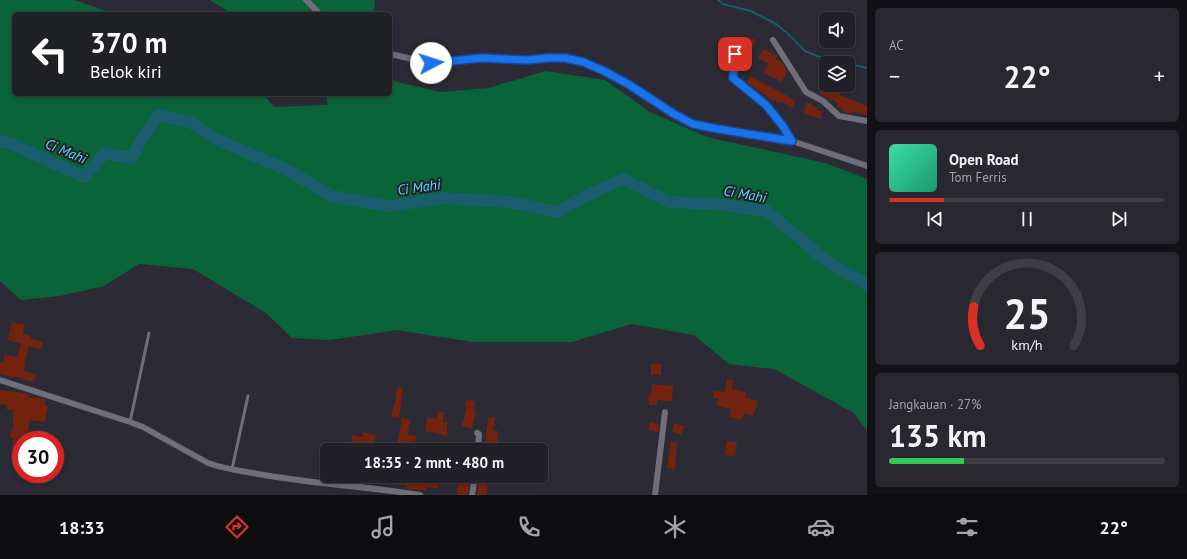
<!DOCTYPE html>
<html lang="id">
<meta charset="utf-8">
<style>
body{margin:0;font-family:"PT Sans",sans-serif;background:#292830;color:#f1f3f6;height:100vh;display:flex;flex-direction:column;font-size:15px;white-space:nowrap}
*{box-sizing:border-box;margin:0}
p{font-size:13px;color:#a2a3a8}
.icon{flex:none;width:22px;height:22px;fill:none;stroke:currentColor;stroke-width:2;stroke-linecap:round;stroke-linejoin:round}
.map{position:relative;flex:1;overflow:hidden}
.sheet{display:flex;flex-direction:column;gap:8px;padding:8px;background:#121216;width:320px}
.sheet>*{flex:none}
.banner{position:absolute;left:12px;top:12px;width:380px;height:84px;border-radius:6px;box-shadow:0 2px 6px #0003,0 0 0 1px #3e3e45;background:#202124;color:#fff;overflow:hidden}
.buttons{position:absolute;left:819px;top:12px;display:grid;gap:8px}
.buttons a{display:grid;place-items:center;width:36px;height:36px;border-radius:6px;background:#212028;box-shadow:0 2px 6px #0003,0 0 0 1px #3e3e45;font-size:20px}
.speed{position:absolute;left:12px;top:431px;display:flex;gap:8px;font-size:20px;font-weight:700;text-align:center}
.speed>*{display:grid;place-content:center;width:52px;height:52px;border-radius:50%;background:#212028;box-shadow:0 2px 6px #0003,0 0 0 1px #3e3e45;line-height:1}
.speed .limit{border:6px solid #d22;background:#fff;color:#111}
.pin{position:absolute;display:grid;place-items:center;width:34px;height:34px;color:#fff;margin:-17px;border-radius:8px;box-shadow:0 2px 6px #0006}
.me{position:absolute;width:44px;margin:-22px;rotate:85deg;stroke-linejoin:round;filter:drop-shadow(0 0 3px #0008)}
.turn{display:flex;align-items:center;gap:14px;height:84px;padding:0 12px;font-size:18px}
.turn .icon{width:52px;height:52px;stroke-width:2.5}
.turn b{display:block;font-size:28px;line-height:34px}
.big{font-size:30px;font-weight:600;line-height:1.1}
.sheet .tile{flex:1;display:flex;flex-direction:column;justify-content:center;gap:6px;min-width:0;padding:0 14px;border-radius:6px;background:#292830}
.sheet .dial{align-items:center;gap:0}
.dial svg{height:104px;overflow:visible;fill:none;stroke:#3e3e45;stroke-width:7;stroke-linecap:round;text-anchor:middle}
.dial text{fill:#f1f3f6;stroke:none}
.song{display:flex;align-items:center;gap:12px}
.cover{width:48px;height:48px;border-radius:6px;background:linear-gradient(135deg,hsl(160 70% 55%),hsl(160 70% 35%))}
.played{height:4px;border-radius:2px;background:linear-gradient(90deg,#d93025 20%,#3e3e45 20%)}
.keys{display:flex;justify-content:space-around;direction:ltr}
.heat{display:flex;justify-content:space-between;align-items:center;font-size:22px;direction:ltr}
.charge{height:6px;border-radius:3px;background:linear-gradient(90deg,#34c759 27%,#3e3e45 0)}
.trip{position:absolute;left:320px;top:443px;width:228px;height:40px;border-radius:6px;background:#212028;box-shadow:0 2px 6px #0003,0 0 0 1px #3e3e45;font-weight:600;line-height:40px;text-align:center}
.tab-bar{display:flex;height:64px;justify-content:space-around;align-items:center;background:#0d0d10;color:#a2a3a8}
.tab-bar .icon{width:28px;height:28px}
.tab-bar .active{color:#d93025}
.tab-bar b{font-size:18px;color:#f1f3f6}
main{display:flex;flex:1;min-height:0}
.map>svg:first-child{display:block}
.green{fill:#0a6439}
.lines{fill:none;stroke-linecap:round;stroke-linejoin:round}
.stream{stroke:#195d6e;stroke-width:2}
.river{stroke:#195d6e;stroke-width:12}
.building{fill:#74230e}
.service{stroke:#6f6e79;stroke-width:3}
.minor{stroke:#6f6e79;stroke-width:6}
.route-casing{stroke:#114b97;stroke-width:10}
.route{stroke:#1a73e8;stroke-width:7}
.labels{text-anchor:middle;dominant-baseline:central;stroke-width:4;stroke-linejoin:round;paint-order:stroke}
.water-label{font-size:14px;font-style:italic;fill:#5cd7f8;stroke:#22222b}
</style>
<main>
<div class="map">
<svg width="867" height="495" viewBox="0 0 867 495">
<rect width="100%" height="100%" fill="#2c2b35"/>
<g class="green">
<polygon points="0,0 74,0 115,14 14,14 14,94 263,94 274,107 328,105 326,94 390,94 390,79 397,82 440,92 488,88 546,71 605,80 650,112 707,137 825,163 867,179 867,431 854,413 774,369 729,364 694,335 631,324 572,342 473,342 397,330 330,340 292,338 266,313 193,269 139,264 104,286 60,296 21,300 0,281"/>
<polygon points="210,0 374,0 375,2 373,14 232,14"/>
</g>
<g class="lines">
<polyline class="stream" points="718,0 723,4 751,11 776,24 786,32 805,51 817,56 867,68"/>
<polyline class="river" points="0,141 12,144 84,177 105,153 132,158 143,137 159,115 190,122 214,138 285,169 332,196 390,206 441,198 510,202 558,212 584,197 623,179 669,202 716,204 767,211 824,259 867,285"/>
</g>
<g class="building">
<polygon points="749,37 756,40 748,58 746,58 740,54 743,47 745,48"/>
<polygon points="763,49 777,56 776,59 782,62 787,71 782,82 764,73 768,63 758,58"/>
<polygon points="750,76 784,94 795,101 792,108 780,101 779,103 767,97 752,86 747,82"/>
<polygon points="824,84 841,92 839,95 867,106 867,115 853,111 852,114 843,112 844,110 837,107 839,103 819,94"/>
<polygon points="806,103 812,104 812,106 817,107 816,110 822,111 821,119 804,114"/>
<polygon points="12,323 24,324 23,334 31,336 31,339 43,342 41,349 29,346 26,357 24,371 36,375 33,382 20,379 20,377 11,377 0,373 0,362 3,363 4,355 17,357 21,344 8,340"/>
<rect x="651" y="364" width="10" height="11"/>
<polygon points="727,379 733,380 732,389 746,392 745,397 758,401 753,416 744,413 742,420 729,417 731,409 717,406 718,398 713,398 713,391 725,392"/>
<polygon points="652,384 673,386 672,401 657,400 657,405 649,405 648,396 651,395"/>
<polygon points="397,388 403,388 399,418 391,416 394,404 395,405"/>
<polygon points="0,390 18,392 29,394 28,397 45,399 45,406 48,406 45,422 29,420 28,440 20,440 19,449 12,448 13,438 10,437 11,429 13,430 13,410 7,410 7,405 0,404"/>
<polygon points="466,400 475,401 474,412 476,412 472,428 462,426 467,407 465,407"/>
<polygon points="438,411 444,412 443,423 447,422 447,436 425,431 427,423 426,418 437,419"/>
<polygon points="488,417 495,418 493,431 498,431 497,450 485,450"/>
<polygon points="402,418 410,420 408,435 416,436 415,442 411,441 410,450 391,450 392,442 398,442"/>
<polygon points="650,422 659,424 658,432 648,430"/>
<polygon points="674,423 684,426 681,435 672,432"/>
<polygon points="363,432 376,435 374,445 361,443 360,450 350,450 352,435 363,437"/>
<polygon points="727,441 737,442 735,456 725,455"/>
<polygon points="430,442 448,443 449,450 430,450"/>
<polygon points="671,442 677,443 675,469 667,468"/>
<polygon points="387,476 427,477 427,479 439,480 438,488 426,487 426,491 406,488 407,486 395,484 395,485 386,484"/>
<polygon points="458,476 468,476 467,485 469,486 468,495 457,495"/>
<polygon points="479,476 489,476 486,495 477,495"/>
</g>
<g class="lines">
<g class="service">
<polyline points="130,422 149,333"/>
<polyline points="232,469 248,396"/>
</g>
<g class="minor">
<polyline points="306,0 320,14"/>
<polyline points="773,40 806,92 823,101 839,116 867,121"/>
<polyline points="390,54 431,63 481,59 527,60 548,58 565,58 583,62 604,71 628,84 674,114 693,124 709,128 792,141 867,166"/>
<polyline points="735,54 733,78 766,105 782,125 792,141"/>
<path d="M0 380 130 422 143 427 208 463C224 469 241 471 258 474 312 484 366 486 420 495"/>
<polyline points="477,433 479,434 478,450"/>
<polyline points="472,495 475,476"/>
<polyline points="655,495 665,412"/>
</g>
</g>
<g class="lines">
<defs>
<polyline id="route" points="431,63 481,58 527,60 548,58 565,58 583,62 604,71 628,84 674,114 693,124 718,129 792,141 782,125 766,105 733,78 735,54"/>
</defs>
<use href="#route" class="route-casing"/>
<use href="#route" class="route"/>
</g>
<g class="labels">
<g class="water-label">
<text transform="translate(66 151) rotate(23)">Ci Mahi</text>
<text transform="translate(419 187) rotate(-8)">Ci Mahi</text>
<text transform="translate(745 194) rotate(10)">Ci Mahi</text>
</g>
</g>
</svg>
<div class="buttons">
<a><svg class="icon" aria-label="sound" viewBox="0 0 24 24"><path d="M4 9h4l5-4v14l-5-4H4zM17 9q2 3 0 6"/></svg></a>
<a><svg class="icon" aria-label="layers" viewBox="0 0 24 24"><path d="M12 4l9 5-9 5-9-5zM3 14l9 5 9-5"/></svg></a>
</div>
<div class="speed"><div class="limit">30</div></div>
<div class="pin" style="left:735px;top:54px;background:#d93025"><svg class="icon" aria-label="arrive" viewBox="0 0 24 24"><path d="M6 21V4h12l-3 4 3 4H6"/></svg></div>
<svg class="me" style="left:431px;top:63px" viewBox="-20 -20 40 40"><circle r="19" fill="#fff"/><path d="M0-13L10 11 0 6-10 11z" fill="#1a73e8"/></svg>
<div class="trip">18:35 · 2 mnt · 480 m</div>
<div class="banner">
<div class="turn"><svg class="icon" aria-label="left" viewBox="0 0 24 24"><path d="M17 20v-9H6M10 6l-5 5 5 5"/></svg><div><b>370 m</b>Belok kiri</div></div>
</div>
</div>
<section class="sheet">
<div class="tile"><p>AC</p>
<div class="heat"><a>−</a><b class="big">22°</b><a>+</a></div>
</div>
<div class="tile">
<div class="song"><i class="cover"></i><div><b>Open Road</b><p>Tom Ferris</p></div></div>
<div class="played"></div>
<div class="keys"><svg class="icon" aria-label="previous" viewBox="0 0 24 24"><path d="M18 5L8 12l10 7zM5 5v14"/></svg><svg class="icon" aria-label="pause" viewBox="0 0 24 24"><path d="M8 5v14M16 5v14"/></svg><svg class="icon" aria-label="next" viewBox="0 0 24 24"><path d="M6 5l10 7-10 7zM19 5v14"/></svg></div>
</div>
<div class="tile dial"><svg viewBox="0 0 100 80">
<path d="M14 69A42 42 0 1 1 86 69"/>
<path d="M14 69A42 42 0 0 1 9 39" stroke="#d93025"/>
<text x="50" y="56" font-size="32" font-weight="700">25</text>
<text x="50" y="72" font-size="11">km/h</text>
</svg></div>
<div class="tile"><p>Jangkauan · 27%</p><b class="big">135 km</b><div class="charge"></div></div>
</section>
</main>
<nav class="tab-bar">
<b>18:33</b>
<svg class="icon active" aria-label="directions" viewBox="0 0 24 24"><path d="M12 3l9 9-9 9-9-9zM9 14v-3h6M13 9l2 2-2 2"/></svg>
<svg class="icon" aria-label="music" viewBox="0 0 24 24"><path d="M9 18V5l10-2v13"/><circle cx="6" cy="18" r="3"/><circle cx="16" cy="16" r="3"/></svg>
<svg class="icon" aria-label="phone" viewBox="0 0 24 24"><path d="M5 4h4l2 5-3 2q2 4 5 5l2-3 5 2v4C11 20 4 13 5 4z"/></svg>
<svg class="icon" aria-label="climate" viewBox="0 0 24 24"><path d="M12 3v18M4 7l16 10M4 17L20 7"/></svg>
<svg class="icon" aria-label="car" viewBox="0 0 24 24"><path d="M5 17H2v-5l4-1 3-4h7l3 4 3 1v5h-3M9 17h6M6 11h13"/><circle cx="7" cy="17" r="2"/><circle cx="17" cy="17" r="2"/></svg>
<svg class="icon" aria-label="filters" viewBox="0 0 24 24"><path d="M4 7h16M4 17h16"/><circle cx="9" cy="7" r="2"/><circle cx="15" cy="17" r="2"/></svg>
<b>22°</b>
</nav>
